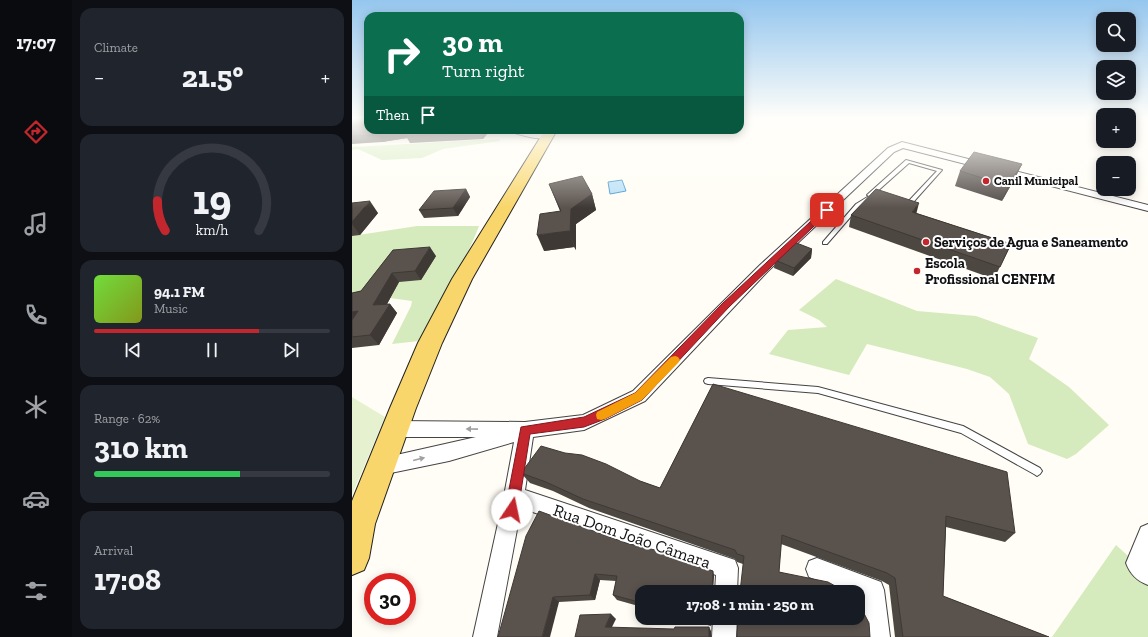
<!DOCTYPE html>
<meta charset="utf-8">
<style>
body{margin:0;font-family:"Zilla Slab",serif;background:#20242c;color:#f1f3f6;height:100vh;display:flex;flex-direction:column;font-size:15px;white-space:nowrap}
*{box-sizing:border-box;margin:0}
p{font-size:13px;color:#9ea1a6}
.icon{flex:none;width:22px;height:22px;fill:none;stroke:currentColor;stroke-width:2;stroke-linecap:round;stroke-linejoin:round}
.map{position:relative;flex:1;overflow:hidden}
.drawer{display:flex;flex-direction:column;gap:8px;padding:8px;background:#0d0f14;width:280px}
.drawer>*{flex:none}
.hud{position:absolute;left:12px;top:12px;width:380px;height:122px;border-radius:12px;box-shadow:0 2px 10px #0003;background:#0b6e4f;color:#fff;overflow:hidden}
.buttons{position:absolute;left:744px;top:12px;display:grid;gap:8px}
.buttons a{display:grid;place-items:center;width:40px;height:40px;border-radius:8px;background:#171b24;box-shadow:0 2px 10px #0003;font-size:20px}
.speed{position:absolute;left:12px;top:573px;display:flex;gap:8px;font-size:20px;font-weight:700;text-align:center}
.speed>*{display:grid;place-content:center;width:52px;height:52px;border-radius:50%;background:#171b24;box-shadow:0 2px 10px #0003;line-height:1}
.speed .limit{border:6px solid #d22;background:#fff;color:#111}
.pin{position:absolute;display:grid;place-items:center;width:34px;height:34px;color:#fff;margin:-17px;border-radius:8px;box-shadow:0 2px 6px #0006}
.me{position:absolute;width:44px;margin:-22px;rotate:11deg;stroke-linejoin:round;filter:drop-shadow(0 0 3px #0008)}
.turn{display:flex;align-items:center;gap:14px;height:84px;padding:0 12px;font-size:18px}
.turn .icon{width:52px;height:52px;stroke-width:2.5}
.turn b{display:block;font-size:28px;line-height:34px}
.then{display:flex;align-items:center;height:38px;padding:0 12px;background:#0003;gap:8px;font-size:15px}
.big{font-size:30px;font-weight:700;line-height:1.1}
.drawer .widget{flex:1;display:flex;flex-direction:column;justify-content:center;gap:6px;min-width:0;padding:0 14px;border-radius:12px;background:#20242c}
.drawer .dial{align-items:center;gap:0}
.dial svg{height:104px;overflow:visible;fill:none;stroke:#363941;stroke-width:7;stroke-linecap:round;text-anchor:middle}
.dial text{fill:#f1f3f6;stroke:none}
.song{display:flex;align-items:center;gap:12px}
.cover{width:48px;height:48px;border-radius:6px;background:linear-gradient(135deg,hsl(100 70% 55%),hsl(70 70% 35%))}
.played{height:4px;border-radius:2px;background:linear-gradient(90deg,#c4262e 70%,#363941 70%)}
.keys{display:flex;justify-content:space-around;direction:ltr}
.heat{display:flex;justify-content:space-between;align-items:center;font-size:22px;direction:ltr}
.charge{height:6px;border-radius:3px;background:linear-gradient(90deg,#34c759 62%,#363941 0)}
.trip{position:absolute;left:283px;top:585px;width:230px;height:40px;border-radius:12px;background:#171b24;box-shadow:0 2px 10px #0003;font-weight:700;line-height:40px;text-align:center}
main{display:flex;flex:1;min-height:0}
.menu{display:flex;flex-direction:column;width:72px;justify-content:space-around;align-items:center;background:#090b0e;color:#9ea1a6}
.menu .icon{width:28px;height:28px}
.menu .active{color:#c4262e}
.menu b{font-size:18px;color:#f1f3f6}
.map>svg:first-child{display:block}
.green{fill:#d5ebbd}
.pitch{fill:#e6f2cf}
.water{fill:#b9e0f7;stroke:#3f96cf}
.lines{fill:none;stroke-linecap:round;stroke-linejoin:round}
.service-casing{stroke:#444;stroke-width:2}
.minor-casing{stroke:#444;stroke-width:2}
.tertiary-casing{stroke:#444;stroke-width:2}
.primary-casing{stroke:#222;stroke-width:2}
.service{fill:#fff;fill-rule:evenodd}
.minor{fill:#fff;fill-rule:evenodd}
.tertiary{fill:#fff;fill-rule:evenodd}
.primary{fill:#f9d66b;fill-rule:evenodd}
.wall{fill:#4d4742}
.shaded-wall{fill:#3f3936}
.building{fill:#5a524d;stroke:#3f3936}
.oneway{fill:#a0a0a0}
.route{fill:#c4262e;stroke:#7f191e}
.slow{fill:#f59e0b}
.poi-dot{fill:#c4262e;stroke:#fff;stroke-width:1.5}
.labels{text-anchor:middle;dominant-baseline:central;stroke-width:4;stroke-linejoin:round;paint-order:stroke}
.far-poi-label{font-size:12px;font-weight:bold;fill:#111;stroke:#fff;text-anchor:start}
.poi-label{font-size:14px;font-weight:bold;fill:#111;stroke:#fff;text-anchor:start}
.near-street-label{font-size:17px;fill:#111;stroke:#fff}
</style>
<main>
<nav class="menu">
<b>17:07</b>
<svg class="icon active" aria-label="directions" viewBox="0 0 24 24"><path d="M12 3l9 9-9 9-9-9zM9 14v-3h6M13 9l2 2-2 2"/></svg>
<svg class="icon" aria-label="music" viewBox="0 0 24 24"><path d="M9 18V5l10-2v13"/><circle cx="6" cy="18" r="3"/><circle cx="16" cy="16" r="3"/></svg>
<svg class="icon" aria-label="phone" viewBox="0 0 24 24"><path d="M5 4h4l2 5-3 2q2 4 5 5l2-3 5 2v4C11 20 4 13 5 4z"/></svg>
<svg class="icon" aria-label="climate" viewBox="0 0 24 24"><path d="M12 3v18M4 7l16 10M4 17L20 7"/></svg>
<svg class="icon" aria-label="car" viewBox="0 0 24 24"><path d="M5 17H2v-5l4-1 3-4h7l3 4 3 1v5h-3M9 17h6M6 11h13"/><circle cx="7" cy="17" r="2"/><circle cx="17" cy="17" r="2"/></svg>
<svg class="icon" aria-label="filters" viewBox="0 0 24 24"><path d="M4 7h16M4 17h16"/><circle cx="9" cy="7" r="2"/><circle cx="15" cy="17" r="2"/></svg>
</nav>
<section class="drawer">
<div class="widget"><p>Climate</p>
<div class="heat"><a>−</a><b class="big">21.5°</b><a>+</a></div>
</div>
<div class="widget dial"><svg viewBox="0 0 100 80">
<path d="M14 69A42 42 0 1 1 86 69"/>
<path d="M14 69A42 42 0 0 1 8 46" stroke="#c4262e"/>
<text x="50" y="56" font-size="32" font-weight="700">19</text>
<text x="50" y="72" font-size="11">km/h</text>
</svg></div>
<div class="widget">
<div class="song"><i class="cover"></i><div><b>94.1 FM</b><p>Music</p></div></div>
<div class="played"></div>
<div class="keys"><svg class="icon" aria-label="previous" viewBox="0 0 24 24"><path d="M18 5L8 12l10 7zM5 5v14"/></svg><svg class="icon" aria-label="pause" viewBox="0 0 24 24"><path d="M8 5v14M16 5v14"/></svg><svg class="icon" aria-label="next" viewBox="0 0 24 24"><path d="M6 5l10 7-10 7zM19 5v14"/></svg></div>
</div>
<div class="widget"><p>Range · 62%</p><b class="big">310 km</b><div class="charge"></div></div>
<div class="widget"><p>Arrival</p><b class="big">17:08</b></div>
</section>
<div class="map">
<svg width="796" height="637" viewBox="0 0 796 637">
<rect width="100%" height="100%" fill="#fffdf5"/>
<g class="green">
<polygon points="147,139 148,141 91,149 70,158 30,160 6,149 0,150 0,147"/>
<path d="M65 226H127C112 266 87 303 67 341L40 344 59 306 60 301 38 298 0 303V236Z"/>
<polygon points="484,279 565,311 624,316 686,338 677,359 717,387 757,425 724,454 715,459 676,444 657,394 638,377 615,369 515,344 497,375 417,354 436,330 475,327 467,320 447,310"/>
<polygon points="764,545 796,574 796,637 700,637"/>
</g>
<polygon class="pitch" points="0,397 33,417 0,495"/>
<polygon class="water" points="270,180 274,191 258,194 256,182"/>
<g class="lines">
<defs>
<g id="service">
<polygon points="125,130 146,130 144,131 126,132 124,131"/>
<polygon points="554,160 590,170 556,208 554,209 551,207 552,206 585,171 557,163 520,196 525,197 525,199 520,199 508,206 475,244 471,244 471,242 504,204 517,196 515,195 516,194"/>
<polygon points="356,378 466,387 611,426 688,468 690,471 688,474 685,476 682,474 609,433 466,393 356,384 353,383 352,381 353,379"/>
</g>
<g id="minor">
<polygon points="550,142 796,205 796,211 551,148 542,152 416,271 293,401 232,430 181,437 173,490 383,560 386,568 385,592 363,592 364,575 169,508 145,637 121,637 152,496 162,442 97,461 29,475 22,472 20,466 22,460 124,437 43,437 37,434 34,429 37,424 43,421 173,422 231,415 281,391 408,265 536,148"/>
<path d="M796 524V585C785 581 778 574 774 563L789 527Z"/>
<polygon points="465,558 529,582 532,590 538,637 514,637 510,597 506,596 506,592 496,592 457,577 454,569 457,561"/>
<polygon points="361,618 385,618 384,637 360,637"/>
</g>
<path id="tertiary" d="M158 130 196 132 201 135C194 143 169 135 159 132Z"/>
<polygon id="primary" points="193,130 205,130 120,279 90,343 64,408 23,524 17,558 12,570 0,575 0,501 38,408 66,343 100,279"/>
</defs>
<use href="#service" class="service-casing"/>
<use href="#minor" class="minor-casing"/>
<use href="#tertiary" class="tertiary-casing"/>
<use href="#primary" class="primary-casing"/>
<use href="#service" class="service"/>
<use href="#minor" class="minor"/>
<use href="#tertiary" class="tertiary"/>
<use href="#primary" class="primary"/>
</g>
<g class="wall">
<polygon points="0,119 16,119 16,130 135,130 136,133 131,139 58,143 55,138 30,142 0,144"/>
<polygon points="670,164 663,178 650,201 603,186 608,171"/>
<polygon points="197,184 240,194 244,210 224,224 224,250 222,247 192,251 208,211"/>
<polygon points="114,189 118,197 106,216 72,218 67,210"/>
<polygon points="0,203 26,213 8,235 0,236"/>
<polygon points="564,213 659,244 642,279 497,227 499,215"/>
<polygon points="460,249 459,258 441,276 422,268 423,260"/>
<polygon points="41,250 84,256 69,280 47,282 35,304 38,304 45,313 27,345 0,348 0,293 9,291"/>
<polygon points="361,384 663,533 653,542 594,527 591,596 697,637 543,637 537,585 530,581 429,544 427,572 494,592 391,564 385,562 383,559 237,508 201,491 178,483 169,473 288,481 308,488"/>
<polygon points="274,543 361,571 362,577 290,592 290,607 265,600 261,595 264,581 248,580 243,600 207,602 146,637"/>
<polygon points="330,618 360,618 359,626"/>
</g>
<g class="shaded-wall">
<polygon points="12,120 16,126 0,128 0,121"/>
<polygon points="130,130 135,130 136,133 131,139 128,132"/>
<polygon points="56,131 54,136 55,138 30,142 26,135"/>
<polygon points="670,164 663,178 650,201 656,186"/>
<polygon points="114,189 118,197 106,216 101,208"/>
<polygon points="240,194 244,210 224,224 224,250 218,234 219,209"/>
<polygon points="18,201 26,213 8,235 0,224 0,222"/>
<polygon points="567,203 564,215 560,212"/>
<polygon points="217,231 222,247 192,251 185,235"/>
<polygon points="78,247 84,256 69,280 63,271"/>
<polygon points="460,249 459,258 441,276 442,268"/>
<polygon points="40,273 47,282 29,315 21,305"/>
<polygon points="38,304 45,313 27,345 18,335"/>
<polygon points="6,311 0,323 0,312"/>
<polygon points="361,571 362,577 361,592 360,592"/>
<polygon points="243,574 248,580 243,600 238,595"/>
<polygon points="201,597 207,602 198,637 190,637"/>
<polygon points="259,614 264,619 258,631 253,627"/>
<polygon points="358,618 360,618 359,626 358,622"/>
<polygon points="357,627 359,631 359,637 357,637"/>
</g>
<g class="building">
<polygon points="0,119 16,119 16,121 12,120 0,121"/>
<polygon points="0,127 16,127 16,130 130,130 128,132 54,136 56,131 26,135 0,136"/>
<polygon points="622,152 670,164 656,186 608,171"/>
<polygon points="230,176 240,194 219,209 218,234 217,231 185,235 188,214 209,211 197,184"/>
<polygon points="114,189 101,208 67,210 82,191"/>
<polygon points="524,189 567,203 560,212 659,244 648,267 499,215"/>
<polygon points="18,201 0,222 0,203"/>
<polygon points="442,242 460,249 442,268 423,260"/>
<polygon points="78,247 63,271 40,273 21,305 38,304 18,335 0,337 0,320 6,311 0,312 0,293 9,291 41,250"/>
<polygon points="361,384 655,472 663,533 594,516 591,596 697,637 551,637 543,578 535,573 430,535 427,572 476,582 494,592 388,592 392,556 385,554 383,550 231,499 194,482 169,473 189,446 213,453 230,455 254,464 288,481 308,488"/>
<polygon points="187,511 274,543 303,550 361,571 360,592 290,592 290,603 261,595 265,576 243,574 238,595 201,597 190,637 146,637 174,536"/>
<polygon points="506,602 517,623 518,637 385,637 386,618 506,618"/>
<polygon points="259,614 253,627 322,629 323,627 357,627 357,637 223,637 228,615"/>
<polygon points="344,618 358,618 358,622"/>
</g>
<defs><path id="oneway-solid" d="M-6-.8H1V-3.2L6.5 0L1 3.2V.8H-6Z"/></defs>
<g class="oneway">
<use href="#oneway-solid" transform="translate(120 429) rotate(-179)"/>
<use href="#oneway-solid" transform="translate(67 459) rotate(-14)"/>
</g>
<linearGradient id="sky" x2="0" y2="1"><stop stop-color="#95c6ee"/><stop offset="0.57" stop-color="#fffefa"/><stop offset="1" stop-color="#fffefa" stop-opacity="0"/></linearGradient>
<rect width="796" height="208" fill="url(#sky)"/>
<polygon class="route" points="473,208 479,210 377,307 290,400 253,419 232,427 178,434 166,510 164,515 160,516 155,515 153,510 169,427 232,417 283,393 371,303"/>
<polygon class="slow" points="323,356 326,357 328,360 326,363 290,400 253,419 249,420 245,419 244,415 245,412 283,393 319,357"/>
<g class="poi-dot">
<circle cx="634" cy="181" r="4"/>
<circle cx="574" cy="242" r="4"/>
<circle cx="565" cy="271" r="4"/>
</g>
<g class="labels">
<g class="far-poi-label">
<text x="642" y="181">Canil Municipal</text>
</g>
<g class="poi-label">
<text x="582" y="242">Serviços de Agua e Saneamento</text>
<text x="573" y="263">Escola<tspan x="573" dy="16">Profissional CENFIM</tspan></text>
</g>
<g class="near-street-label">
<text transform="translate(280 536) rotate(19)">Rua Dom João Câmara</text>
</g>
</g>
</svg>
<div class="buttons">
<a><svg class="icon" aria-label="search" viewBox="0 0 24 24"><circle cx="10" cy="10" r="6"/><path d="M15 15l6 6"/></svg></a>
<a><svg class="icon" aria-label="layers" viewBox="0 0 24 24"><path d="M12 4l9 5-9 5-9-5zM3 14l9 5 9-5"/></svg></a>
<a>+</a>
<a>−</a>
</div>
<div class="speed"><div class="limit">30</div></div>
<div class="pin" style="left:475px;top:210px;background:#d93025"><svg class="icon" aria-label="arrive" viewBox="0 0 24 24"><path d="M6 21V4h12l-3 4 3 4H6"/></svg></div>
<svg class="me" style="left:160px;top:510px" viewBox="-20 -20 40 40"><circle r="19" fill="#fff"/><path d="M0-13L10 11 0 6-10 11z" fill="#c4262e"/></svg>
<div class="trip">17:08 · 1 min · 250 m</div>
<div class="hud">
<div class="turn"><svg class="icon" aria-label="right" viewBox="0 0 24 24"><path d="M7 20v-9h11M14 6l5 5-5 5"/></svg><div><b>30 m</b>Turn right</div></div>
<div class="then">Then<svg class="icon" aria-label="arrive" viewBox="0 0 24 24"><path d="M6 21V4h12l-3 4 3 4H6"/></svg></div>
</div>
</div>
</main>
